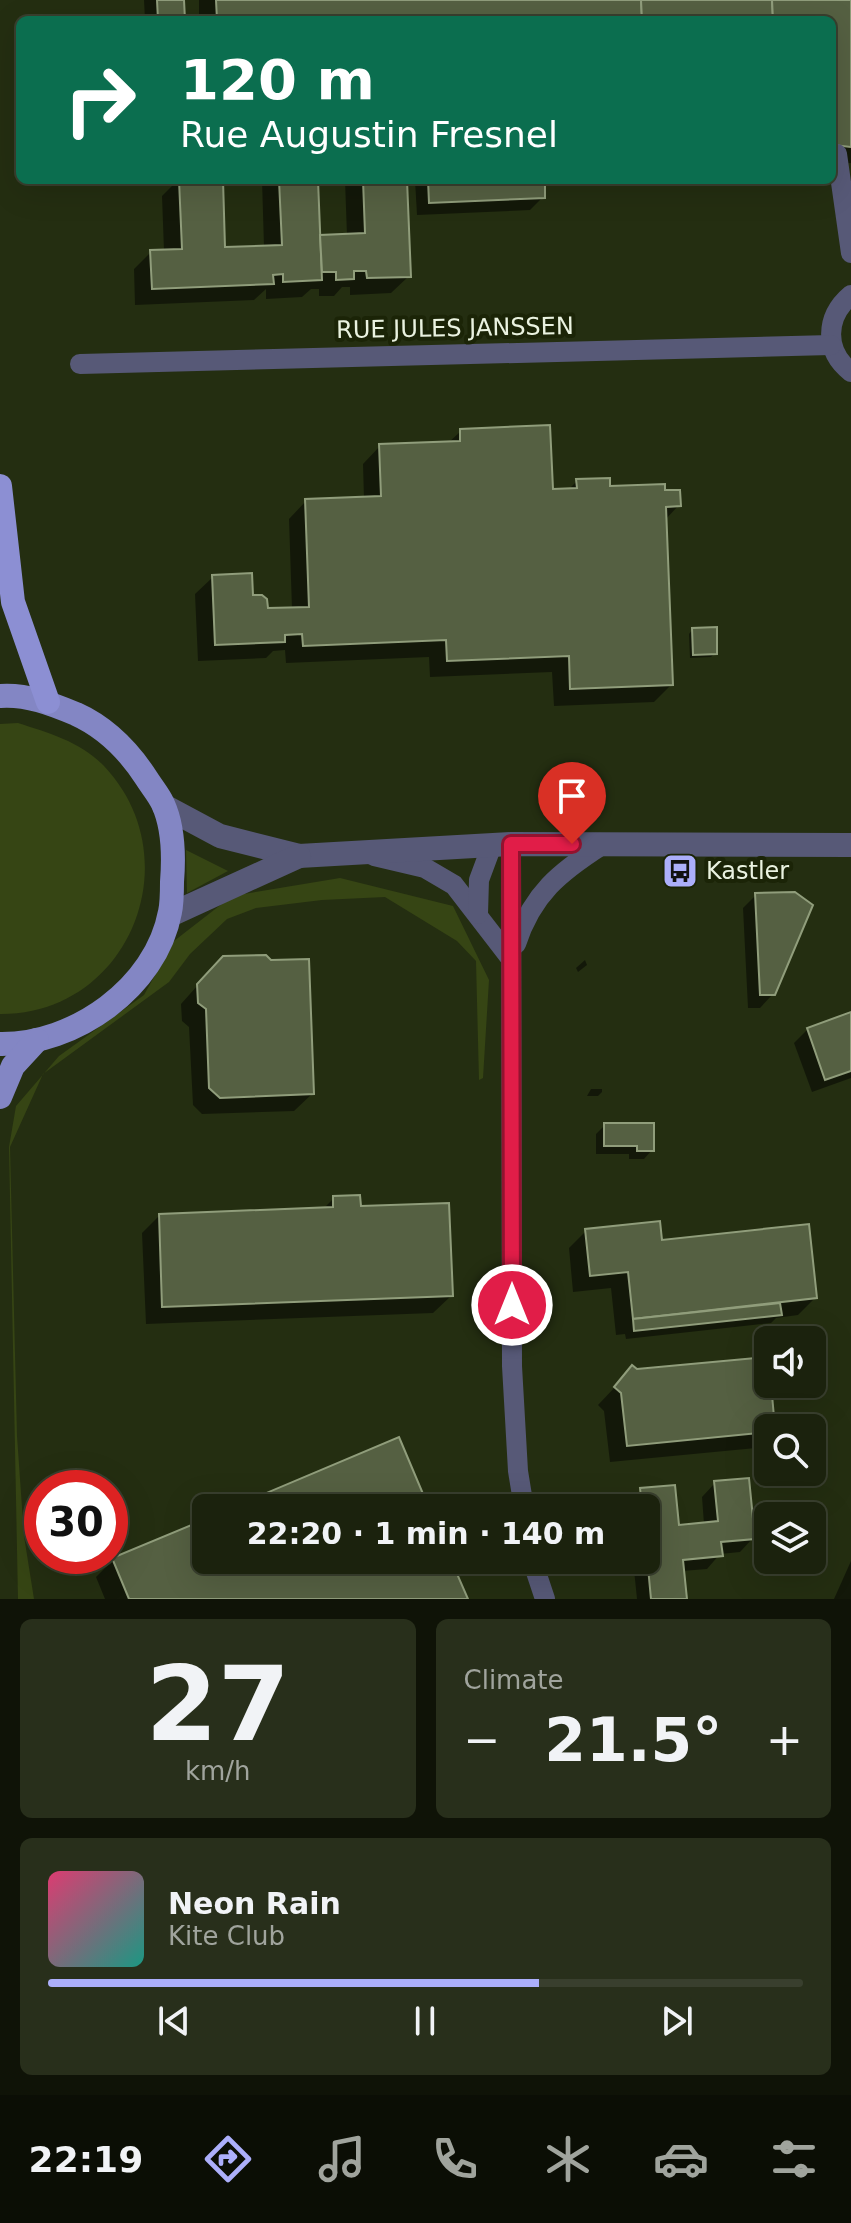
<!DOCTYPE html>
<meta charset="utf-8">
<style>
body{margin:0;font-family:"DejaVu Sans",sans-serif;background:#282f1b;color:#f1f3f6;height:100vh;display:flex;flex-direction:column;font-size:30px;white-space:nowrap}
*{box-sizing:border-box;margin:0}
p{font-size:26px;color:#a0a49d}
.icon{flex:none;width:44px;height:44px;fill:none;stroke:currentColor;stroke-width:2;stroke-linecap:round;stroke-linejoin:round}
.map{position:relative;height:1599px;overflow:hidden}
.sheet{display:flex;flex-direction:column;gap:20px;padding:20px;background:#0f1307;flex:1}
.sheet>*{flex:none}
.hud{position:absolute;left:16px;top:16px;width:820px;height:168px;border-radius:12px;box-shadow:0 8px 32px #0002,0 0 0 2px #393f2e;background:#0b6e4f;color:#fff;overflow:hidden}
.tools{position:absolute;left:754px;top:1326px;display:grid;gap:16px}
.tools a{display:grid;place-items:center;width:72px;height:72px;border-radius:12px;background:#1b220d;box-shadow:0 8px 32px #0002,0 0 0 2px #393f2e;font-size:40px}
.speed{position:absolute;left:24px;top:1470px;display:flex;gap:16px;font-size:40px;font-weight:700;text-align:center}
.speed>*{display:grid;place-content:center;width:104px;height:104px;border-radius:50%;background:#1b220d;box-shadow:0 8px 32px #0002,0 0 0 2px #393f2e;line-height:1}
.speed .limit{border:12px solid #d22;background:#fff;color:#111}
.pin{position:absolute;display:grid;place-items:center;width:68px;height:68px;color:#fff;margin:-82px -34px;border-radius:50% 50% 50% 0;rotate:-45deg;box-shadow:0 0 8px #0007}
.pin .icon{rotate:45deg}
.me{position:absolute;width:88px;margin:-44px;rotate:0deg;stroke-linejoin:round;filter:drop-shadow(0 0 6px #0008)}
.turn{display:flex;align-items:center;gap:28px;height:168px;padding:0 32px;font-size:36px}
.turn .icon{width:104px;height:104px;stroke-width:2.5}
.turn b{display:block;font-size:56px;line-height:68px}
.big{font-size:60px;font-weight:700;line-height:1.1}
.sheet .card{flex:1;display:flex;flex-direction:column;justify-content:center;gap:12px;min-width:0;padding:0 28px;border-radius:12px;background:#282f1b}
.sheet .dial{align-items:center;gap:0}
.dial b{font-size:104px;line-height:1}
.song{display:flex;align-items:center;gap:24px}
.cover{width:96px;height:96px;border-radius:12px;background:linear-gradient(135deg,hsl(340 70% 55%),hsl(170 70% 35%))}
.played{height:8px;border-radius:4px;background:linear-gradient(90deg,#acaffb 65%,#393f2e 65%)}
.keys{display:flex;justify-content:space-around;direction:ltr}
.heat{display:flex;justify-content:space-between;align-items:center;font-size:44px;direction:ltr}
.sheet .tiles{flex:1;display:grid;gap:20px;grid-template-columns:1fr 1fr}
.card:last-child{grid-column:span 2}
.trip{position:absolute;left:192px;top:1494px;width:468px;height:80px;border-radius:12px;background:#1b220d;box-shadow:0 8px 32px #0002,0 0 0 2px #393f2e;font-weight:700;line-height:80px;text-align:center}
.tab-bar{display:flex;height:128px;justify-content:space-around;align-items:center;background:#0b0e05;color:#a0a49d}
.tab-bar .icon{width:56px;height:56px}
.tab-bar .active{color:#acaffb}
.tab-bar b{font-size:36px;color:#f1f3f6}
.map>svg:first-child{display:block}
.green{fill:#364514}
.shadow{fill:#0007}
.building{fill:#556042;stroke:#909d7b;stroke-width:2}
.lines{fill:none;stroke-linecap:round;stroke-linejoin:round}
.minor{stroke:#575977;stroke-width:20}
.tertiary{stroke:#575977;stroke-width:24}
.primary{stroke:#8386c4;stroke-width:24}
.trunk{stroke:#8c8fd3;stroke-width:24}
.route-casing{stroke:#92132f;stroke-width:20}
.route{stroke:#e11d48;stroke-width:14}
.labels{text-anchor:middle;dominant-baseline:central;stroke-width:8;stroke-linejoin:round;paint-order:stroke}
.street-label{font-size:24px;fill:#eaf2e0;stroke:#1b2407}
.poi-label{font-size:24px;fill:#eaf2e0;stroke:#1b2407;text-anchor:start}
</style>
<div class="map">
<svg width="851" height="1599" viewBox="0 0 851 1599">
<rect width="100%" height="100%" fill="#242e11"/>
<g class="green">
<path d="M18 723C49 733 81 742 104 766 192 859 129 1015 0 1014V724Z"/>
<polygon points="186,850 228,871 187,893"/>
<polygon points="340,878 453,906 489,980 483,1078 479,1080 476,961 457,941 385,897 322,900 256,908 227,919 190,954 169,982 43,1074 10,1147 17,1436 24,1536 34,1599 18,1599 9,1147 16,1106 59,1056 144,995 174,941 232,896"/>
</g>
<g class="shadow">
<polygon points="144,0 182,0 183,20 145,20"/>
<polygon points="199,0 851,0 851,163 832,164 832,20 199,20"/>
<polygon points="178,180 221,180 224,249 264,247 262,180 316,180 318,237 347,236 345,180 405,180 409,276 391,293 350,295 350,287 342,287 334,296 319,296 319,289 311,289 302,297 266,299 266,289 254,300 135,305 134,269 151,252 164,251 162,196"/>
<polygon points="415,180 543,180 543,197 530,210 417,215"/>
<polygon points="562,180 597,180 592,185 562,186"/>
<polygon points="461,431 551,491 568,490 577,481 608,489 663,492 679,505 665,520 671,685 654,702 554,706 552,672 430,677 429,657 286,663 285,650 273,651 266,658 198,661 195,594 213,577 251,598 266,610 292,609 289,519 306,501 364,499 363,464 380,446 448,443"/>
<polygon points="692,630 715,653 711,657 690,658 689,634"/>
<polygon points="756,895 773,994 760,1008 748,1008 743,908"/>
<polygon points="585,960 587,965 578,972 576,968"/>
<polygon points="206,976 312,1094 294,1111 202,1114 193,1105 189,1027 182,1021 181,1004"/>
<polygon points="851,1014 851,1078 812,1092 794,1043 808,1029"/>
<polygon points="591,1089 602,1089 602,1092 598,1096 587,1096"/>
<polygon points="605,1125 652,1150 644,1159 629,1159 629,1154 596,1154 596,1134"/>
<polygon points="334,1198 359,1208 451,1296 433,1313 146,1324 142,1233 159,1216 322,1210"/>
<polygon points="586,1231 660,1242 815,1298 798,1315 776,1318 771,1323 626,1339 625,1334 616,1335 611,1288 573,1292 569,1248"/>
<polygon points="633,1368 636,1371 768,1379 773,1428 768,1428 768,1436 756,1448 610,1462 604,1411 598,1405"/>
<polygon points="715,1483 753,1538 740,1552 720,1554 707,1569 682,1571 684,1599 637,1599 633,1560 646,1560 646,1508 628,1508 628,1504 641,1490 677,1527 704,1524 702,1497"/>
<polygon points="799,1505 803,1505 802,1515 795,1516 796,1509"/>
<polygon points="206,1521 206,1560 449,1560 466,1599 105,1599 96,1577 113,1560"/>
<polygon points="851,1561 851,1599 834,1599"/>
</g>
<g class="building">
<polygon points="157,0 184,0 185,20 158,20"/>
<polygon points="216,0 641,0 642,20 217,20"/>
<polygon points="641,0 772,0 773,20 642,20"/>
<polygon points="772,0 851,0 851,147 834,145 832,148 832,20 773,20"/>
<polygon points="179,180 223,180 225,247 282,245 279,180 318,180 322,280 283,282 283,274 273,275 274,284 152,289 150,250 182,249"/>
<polygon points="363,180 407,180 411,277 367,278 366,271 354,271 354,279 336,280 336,272 322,272 320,235 365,233"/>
<polygon points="428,180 545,180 545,198 429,203"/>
<polygon points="550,425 553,489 577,488 576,479 610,478 610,486 665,484 665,490 680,490 681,506 666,507 673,685 570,689 569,656 447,661 446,640 303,646 302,634 285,635 285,642 215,645 212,575 252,573 253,595 262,595 267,599 268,608 309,607 305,499 381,496 379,444 460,441 460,429"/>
<polygon points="717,627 717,654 693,655 692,628"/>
<polygon points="795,892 813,905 775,995 760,995 755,893"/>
<polygon points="266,955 271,960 309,959 314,1094 220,1098 209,1088 206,1009 198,1003 197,984 223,956"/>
<polygon points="851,1012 851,1071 825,1080 807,1028"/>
<polygon points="604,1123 654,1123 654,1151 637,1151 637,1146 604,1146"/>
<polygon points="360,1195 361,1206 449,1203 453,1296 162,1307 159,1214 333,1207 333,1196"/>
<polygon points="660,1221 662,1240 809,1224 817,1298 633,1319 628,1272 590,1276 585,1229"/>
<polygon points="780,1303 782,1315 634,1331 633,1319"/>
<polygon points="768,1357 768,1384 771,1384 775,1428 768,1428 768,1432 627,1446 621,1393 614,1387 632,1365 637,1369"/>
<polygon points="399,1437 429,1508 231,1508"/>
<polygon points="749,1478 755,1539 721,1542 723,1556 683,1560 687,1599 651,1599 646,1546 646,1508 642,1508 640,1488 675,1485 679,1525 718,1521 714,1481"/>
<polygon points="206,1519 206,1560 451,1560 468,1599 129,1599 112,1558"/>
</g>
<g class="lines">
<g class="minor">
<polyline points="837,154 851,253"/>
<path d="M851 295C825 317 824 351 851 372"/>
<polyline points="80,364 831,345"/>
<polyline points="511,844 512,1366 518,1471 524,1508"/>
<polyline points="374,856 425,868 454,885 511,959"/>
<polyline points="478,914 479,880 492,845"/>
<path d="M516 944C532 894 560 872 602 845"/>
<polyline points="532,1560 545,1599"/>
</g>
<g class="tertiary">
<polyline points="164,806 220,836 299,856 511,844 850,845"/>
<polyline points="170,915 299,856"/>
</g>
<g class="primary">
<path d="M0 696C27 694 52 704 76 714 107 728 129 751 147 779 152 787 159 795 163 804 174 828 174 857 172 882 172 892 172 903 170 912 156 988 74 1045 0 1044"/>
<polyline points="0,1097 13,1066 37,1040"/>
</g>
<polyline class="trunk" points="0,486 13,602 48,702"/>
</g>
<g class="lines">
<defs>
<polyline id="route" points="512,1305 511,844 572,844"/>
</defs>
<use href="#route" class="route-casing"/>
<use href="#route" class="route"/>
</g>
<defs>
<symbol id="bus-square" viewBox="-11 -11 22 22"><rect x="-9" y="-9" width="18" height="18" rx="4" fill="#acaffb" stroke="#1b2407"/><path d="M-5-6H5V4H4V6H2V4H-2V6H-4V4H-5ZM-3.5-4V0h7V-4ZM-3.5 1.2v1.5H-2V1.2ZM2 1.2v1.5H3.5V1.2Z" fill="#111"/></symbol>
</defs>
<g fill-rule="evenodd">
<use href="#bus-square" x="660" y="851" width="40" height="40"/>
</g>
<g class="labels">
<g class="street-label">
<text transform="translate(455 328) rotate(-1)">RUE JULES JANSSEN</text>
</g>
<g class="poi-label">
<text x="706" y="871">Kastler</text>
</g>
</g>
</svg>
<div class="tools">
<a><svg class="icon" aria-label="sound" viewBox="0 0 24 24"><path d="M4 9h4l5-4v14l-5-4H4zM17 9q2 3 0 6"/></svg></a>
<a><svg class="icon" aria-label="search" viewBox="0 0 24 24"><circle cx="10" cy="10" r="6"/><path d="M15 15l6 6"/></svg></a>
<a><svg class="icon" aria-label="layers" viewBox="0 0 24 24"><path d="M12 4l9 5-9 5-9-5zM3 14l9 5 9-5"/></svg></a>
</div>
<div class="speed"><div class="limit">30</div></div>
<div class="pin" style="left:572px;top:844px;background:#d93025"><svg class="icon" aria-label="arrive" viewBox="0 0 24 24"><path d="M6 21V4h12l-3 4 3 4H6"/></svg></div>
<svg class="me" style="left:512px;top:1305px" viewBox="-20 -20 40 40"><circle r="17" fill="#e11d48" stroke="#fff" stroke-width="3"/><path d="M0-11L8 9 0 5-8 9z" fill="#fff"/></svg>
<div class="trip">22:20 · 1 min · 140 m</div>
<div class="hud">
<div class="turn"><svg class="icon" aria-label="right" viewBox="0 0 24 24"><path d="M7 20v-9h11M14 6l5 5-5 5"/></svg><div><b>120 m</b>Rue Augustin Fresnel</div></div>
</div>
</div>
<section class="sheet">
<div class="tiles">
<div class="card dial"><b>27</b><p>km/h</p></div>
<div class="card"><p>Climate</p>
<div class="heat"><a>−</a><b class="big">21.5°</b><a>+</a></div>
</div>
<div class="card">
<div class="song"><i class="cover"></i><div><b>Neon Rain</b><p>Kite Club</p></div></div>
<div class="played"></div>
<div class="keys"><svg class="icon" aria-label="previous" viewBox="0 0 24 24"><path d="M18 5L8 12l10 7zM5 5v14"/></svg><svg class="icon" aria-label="pause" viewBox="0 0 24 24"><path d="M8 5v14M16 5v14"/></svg><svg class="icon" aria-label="next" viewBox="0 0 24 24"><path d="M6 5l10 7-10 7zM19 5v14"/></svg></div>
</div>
</div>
</section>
<nav class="tab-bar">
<b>22:19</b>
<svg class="icon active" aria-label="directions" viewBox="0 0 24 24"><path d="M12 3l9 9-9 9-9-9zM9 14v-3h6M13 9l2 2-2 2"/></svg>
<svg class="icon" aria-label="music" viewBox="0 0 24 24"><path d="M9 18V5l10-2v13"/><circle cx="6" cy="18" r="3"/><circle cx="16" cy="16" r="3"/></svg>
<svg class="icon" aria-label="phone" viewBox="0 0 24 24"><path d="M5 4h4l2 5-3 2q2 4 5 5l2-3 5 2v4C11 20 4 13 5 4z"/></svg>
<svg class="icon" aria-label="climate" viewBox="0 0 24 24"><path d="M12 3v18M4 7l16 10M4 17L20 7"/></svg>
<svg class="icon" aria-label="car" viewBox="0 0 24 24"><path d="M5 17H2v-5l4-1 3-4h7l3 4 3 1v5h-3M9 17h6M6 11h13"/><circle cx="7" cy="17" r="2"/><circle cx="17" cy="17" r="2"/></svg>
<svg class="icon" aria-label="filters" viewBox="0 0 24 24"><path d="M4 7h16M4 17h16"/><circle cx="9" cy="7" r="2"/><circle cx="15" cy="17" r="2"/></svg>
</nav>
